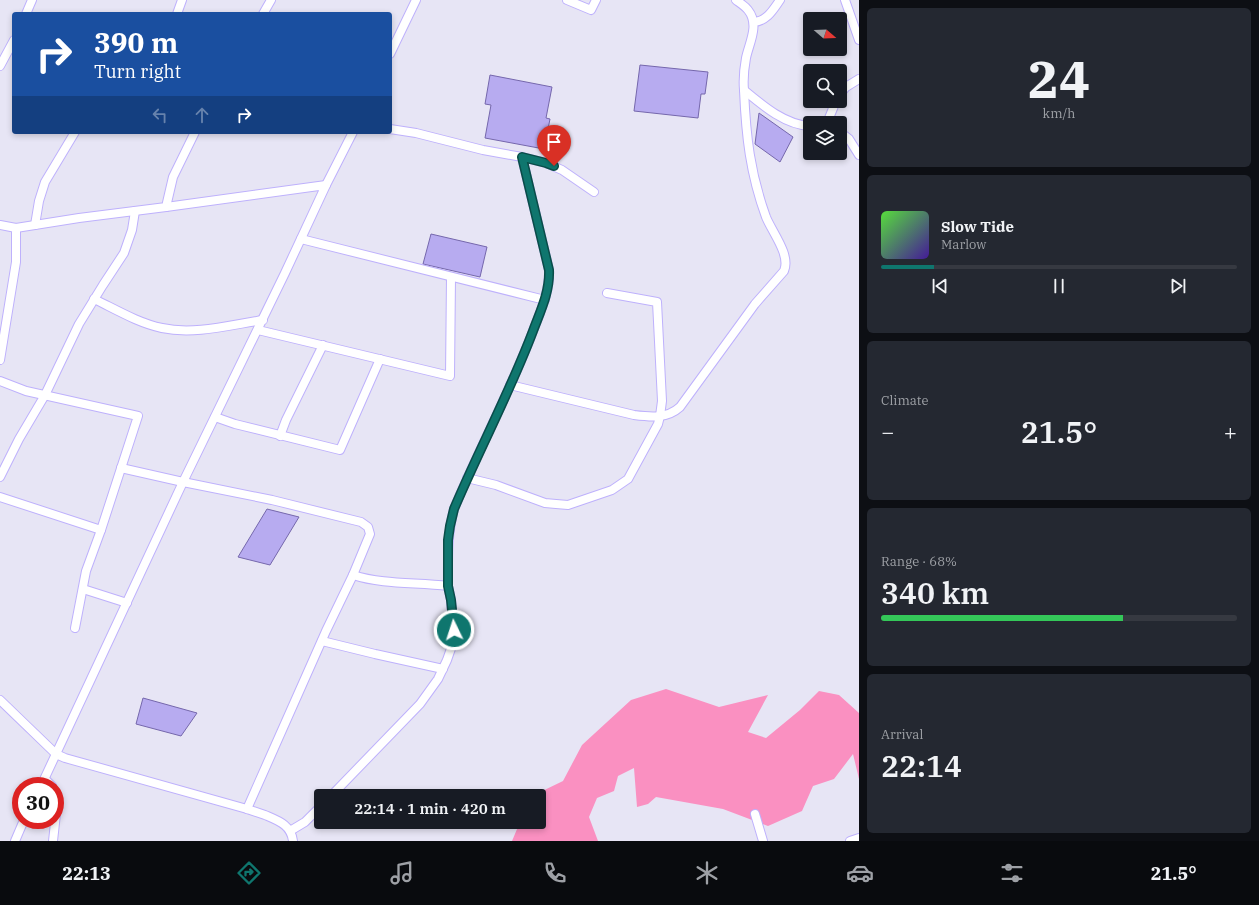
<!DOCTYPE html>
<meta charset="utf-8">
<style>
body{margin:0;font-family:"IBM Plex Serif",serif;background:#242831;color:#f1f3f6;height:100vh;display:flex;flex-direction:column;font-size:15px;white-space:nowrap}
*{box-sizing:border-box;margin:0}
p{font-size:13px;color:#9ea1a6}
.icon{flex:none;width:22px;height:22px;fill:none;stroke:currentColor;stroke-width:2;stroke-linecap:round;stroke-linejoin:round}
.map{position:relative;flex:1;overflow:hidden}
.panel{display:flex;flex-direction:column;gap:8px;padding:8px;background:#0d0f14;width:400px}
.panel>*{flex:none}
.hud{position:absolute;left:12px;top:12px;width:380px;height:122px;border-radius:4px;box-shadow:0 2px 6px #0003;background:#1a4fa0;color:#fff;overflow:hidden}
.needle{width:26px;rotate:109deg}
.controls{position:absolute;left:803px;top:12px;display:grid;gap:8px}
.controls a{display:grid;place-items:center;width:44px;height:44px;border-radius:4px;background:#171b24;box-shadow:0 2px 6px #0003;font-size:20px}
.speed{position:absolute;left:12px;top:777px;display:flex;gap:8px;font-size:20px;font-weight:700;text-align:center}
.speed>*{display:grid;place-content:center;width:52px;height:52px;border-radius:50%;background:#171b24;box-shadow:0 2px 6px #0003;line-height:1}
.speed .limit{border:6px solid #d22;background:#fff;color:#111}
.pin{position:absolute;display:grid;place-items:center;width:34px;height:34px;color:#fff;margin:-41px -17px;border-radius:50% 50% 50% 0;rotate:-45deg;box-shadow:0 0 4px #0007}
.pin .icon{rotate:45deg}
.me{position:absolute;width:44px;margin:-22px;rotate:356deg;stroke-linejoin:round;filter:drop-shadow(0 0 3px #0008)}
.turn{display:flex;align-items:center;gap:14px;height:84px;padding:0 16px;font-size:18px}
.turn .icon{width:52px;height:52px;stroke-width:2.5}
.turn b{display:block;font-size:28px;line-height:34px}
.lanes{display:flex;align-items:center;height:38px;padding:0 16px;background:#0003;justify-content:center;gap:20px;direction:ltr}
.lanes .off{opacity:.35}
.big{font-size:30px;font-weight:600;line-height:1.1}
.panel .widget{flex:1;display:flex;flex-direction:column;justify-content:center;gap:6px;min-width:0;padding:0 14px;border-radius:6px;background:#242831}
.panel .dial{align-items:center;gap:0}
.dial b{font-size:52px;line-height:1}
.song{display:flex;align-items:center;gap:12px}
.cover{width:48px;height:48px;border-radius:6px;background:linear-gradient(135deg,hsl(110 70% 55%),hsl(260 70% 35%))}
.played{height:4px;border-radius:2px;background:linear-gradient(90deg,#0f766e 15%,#363941 15%)}
.keys{display:flex;justify-content:space-around;direction:ltr}
.heat{display:flex;justify-content:space-between;align-items:center;font-size:22px;direction:ltr}
.charge{height:6px;border-radius:3px;background:linear-gradient(90deg,#34c759 68%,#363941 0)}
.trip{position:absolute;left:314px;top:789px;width:232px;height:40px;border-radius:4px;background:#171b24;box-shadow:0 2px 6px #0003;font-weight:600;line-height:40px;text-align:center}
.menu{display:flex;height:64px;justify-content:space-around;align-items:center;background:#090b0e;color:#9ea1a6}
.menu .icon{width:28px;height:28px}
.menu .on{color:#0f766e}
.menu b{font-size:18px;color:#f1f3f6}
main{display:flex;flex:1;min-height:0}
.map>svg:first-child{display:block}
.green{fill:#fa90c1}
.building{fill:#b7abf0;stroke:#7567ac}
.lines{fill:none;stroke-linecap:round;stroke-linejoin:round}
.minor-casing{stroke:#beb1fc;stroke-width:10}
.minor{stroke:#fff;stroke-width:8}
.route-casing{stroke:#0a4d48;stroke-width:10}
.route{stroke:#0f766e;stroke-width:7}
</style>
<main>
<div class="map">
<svg width="859" height="841" viewBox="0 0 859 841">
<rect width="100%" height="100%" fill="#e7e5f5"/>
<polygon class="green" points="666,689 719,707 768,695 748,732 766,738 800,710 819,691 839,695 859,713 859,779 853,754 834,779 813,786 802,811 768,826 723,809 656,797 648,804 637,807 634,768 618,776 614,791 597,798 589,817 598,841 512,841 520,822 539,822 539,796 532,796 563,781 582,745 631,700"/>
<g class="building">
<polygon points="640,65 708,72 705,94 701,94 698,118 634,111"/>
<polygon points="490,75 552,87 546,118 550,119 544,149 485,138 491,105 485,104"/>
<polygon points="759,113 793,137 780,162 755,144"/>
<polygon points="431,234 487,247 480,277 423,264"/>
<polygon points="267,509 299,517 270,565 238,557"/>
<polygon points="143,698 197,713 181,736 136,724"/>
</g>
<g class="lines">
<defs>
<g id="minor">
<polyline points="567,0 591,10 596,0"/>
<path d="M736 0C740 3 745 6 748 10 760 25 749 43 746 58 744 69 743 79 744 90 762 105 785 125 810 126"/>
<polyline points="845,0 859,40"/>
<polyline points="26,14 32,0"/>
<polyline points="177,14 182,0"/>
<polyline points="263,14 271,0"/>
<path d="M754 22C767 21 773 10 780 0"/>
<polyline points="390,54 416,0"/>
<polyline points="0,66 14,40"/>
<polyline points="840,94 846,87 859,79"/>
<polyline points="827,123 836,101"/>
<path d="M390 129 416 133 483 150 522 157 549 270C550 292 540 312 533 331 510 392 479 449 454 509 447 535 448 559 448 586"/>
<polyline points="840,132 849,139 859,155"/>
<polyline points="522,157 546,163 562,170 594,192"/>
<polyline points="326,185 353,132"/>
<polyline points="0,225 16,228 16,262 0,360"/>
<polyline points="35,225 39,201 45,182 75,132"/>
<polyline points="16,228 79,218 166,207 173,177 195,132"/>
<polyline points="301,239 545,300"/>
<path d="M94 299C115 309 138 323 162 328 194 335 230 325 263 320"/>
<polyline points="258,330 450,376 451,277"/>
<polyline points="0,381 26,391 138,416 101,530 0,497"/>
<path d="M510 385 634 415C650 417 667 419 680 407L755 304 784 271C791 255 772 232 766 217 750 173 746 136 744 90"/>
<polyline points="215,417 235,424 340,450 380,359"/>
<polyline points="280,436 286,420 323,345"/>
<polyline points="121,468 183,482 272,500 361,522 368,527 370,534 353,575"/>
<polyline points="0,477 19,439 45,395 79,324 103,285 124,253 132,230 135,211"/>
<polyline points="467,478 496,485 545,503 556,504 568,505 612,490 628,479 658,424 660,416 662,401 657,302 607,293"/>
<polyline points="83,589 127,603"/>
<polyline points="75,628 86,571 101,530"/>
<polyline points="322,641 375,654 443,669"/>
<path d="M0 700 56 754 65 758 247 809 265 815C279 821 291 825 293 841"/>
<polyline points="45,779 52,786"/>
<polyline points="41,786 183,482 285,273 326,185 166,207"/>
<path d="M247 809 326 631 353 575C384 585 416 582 448 586L451 600 454 640 447 660 438 679 420 704 331 796"/>
<polyline points="755,814 763,841"/>
<polyline points="290,831 305,822 321,806"/>
<polyline points="15,841 24,820"/>
<polyline points="53,841 56,814 55,794"/>
<polyline points="850,841 859,838"/>
</g>
</defs>
<use href="#minor" class="minor-casing"/>
<use href="#minor" class="minor"/>
</g>
<g class="lines">
<defs>
<path id="route" d="M454 630 451 600 448 586V540L450 526 454 509C479 450 510 392 533 331 540 312 550 292 549 270L522 157 546 163 554 166"/>
</defs>
<use href="#route" class="route-casing"/>
<use href="#route" class="route"/>
</g>
</svg>
<div class="controls">
<a><svg class="needle" viewBox="-14 -14 28 28"><path d="M0-13l5 13h-10z" fill="#e53935"/><path d="M0 13l5-13h-10z" fill="#9ea1a6"/></svg></a>
<a><svg class="icon" aria-label="search" viewBox="0 0 24 24"><circle cx="10" cy="10" r="6"/><path d="M15 15l6 6"/></svg></a>
<a><svg class="icon" aria-label="layers" viewBox="0 0 24 24"><path d="M12 4l9 5-9 5-9-5zM3 14l9 5 9-5"/></svg></a>
</div>
<div class="speed"><div class="limit">30</div></div>
<div class="pin" style="left:554px;top:166px;background:#d93025"><svg class="icon" aria-label="arrive" viewBox="0 0 24 24"><path d="M6 21V4h12l-3 4 3 4H6"/></svg></div>
<svg class="me" style="left:454px;top:630px" viewBox="-20 -20 40 40"><circle r="17" fill="#0f766e" stroke="#fff" stroke-width="3"/><path d="M0-11L8 9 0 5-8 9z" fill="#fff"/></svg>
<div class="trip">22:14 · 1 min · 420 m</div>
<div class="hud">
<div class="turn"><svg class="icon" aria-label="right" viewBox="0 0 24 24"><path d="M7 20v-9h11M14 6l5 5-5 5"/></svg><div><b>390 m</b>Turn right</div></div>
<div class="lanes"><svg class="icon off" aria-label="left" viewBox="0 0 24 24"><path d="M17 20v-9H6M10 6l-5 5 5 5"/></svg><svg class="icon off" aria-label="ahead" viewBox="0 0 24 24"><path d="M12 20V5M6 11l6-6 6 6"/></svg><svg class="icon" aria-label="right" viewBox="0 0 24 24"><path d="M7 20v-9h11M14 6l5 5-5 5"/></svg></div>
</div>
</div>
<section class="panel">
<div class="widget dial"><b>24</b><p>km/h</p></div>
<div class="widget">
<div class="song"><i class="cover"></i><div><b>Slow Tide</b><p>Marlow</p></div></div>
<div class="played"></div>
<div class="keys"><svg class="icon" aria-label="previous" viewBox="0 0 24 24"><path d="M18 5L8 12l10 7zM5 5v14"/></svg><svg class="icon" aria-label="pause" viewBox="0 0 24 24"><path d="M8 5v14M16 5v14"/></svg><svg class="icon" aria-label="next" viewBox="0 0 24 24"><path d="M6 5l10 7-10 7zM19 5v14"/></svg></div>
</div>
<div class="widget"><p>Climate</p>
<div class="heat"><a>−</a><b class="big">21.5°</b><a>+</a></div>
</div>
<div class="widget"><p>Range · 68%</p><b class="big">340 km</b><div class="charge"></div></div>
<div class="widget"><p>Arrival</p><b class="big">22:14</b></div>
</section>
</main>
<nav class="menu">
<b>22:13</b>
<svg class="icon on" aria-label="directions" viewBox="0 0 24 24"><path d="M12 3l9 9-9 9-9-9zM9 14v-3h6M13 9l2 2-2 2"/></svg>
<svg class="icon" aria-label="music" viewBox="0 0 24 24"><path d="M9 18V5l10-2v13"/><circle cx="6" cy="18" r="3"/><circle cx="16" cy="16" r="3"/></svg>
<svg class="icon" aria-label="phone" viewBox="0 0 24 24"><path d="M5 4h4l2 5-3 2q2 4 5 5l2-3 5 2v4C11 20 4 13 5 4z"/></svg>
<svg class="icon" aria-label="climate" viewBox="0 0 24 24"><path d="M12 3v18M4 7l16 10M4 17L20 7"/></svg>
<svg class="icon" aria-label="car" viewBox="0 0 24 24"><path d="M5 17H2v-5l4-1 3-4h7l3 4 3 1v5h-3M9 17h6M6 11h13"/><circle cx="7" cy="17" r="2"/><circle cx="17" cy="17" r="2"/></svg>
<svg class="icon" aria-label="filters" viewBox="0 0 24 24"><path d="M4 7h16M4 17h16"/><circle cx="9" cy="7" r="2"/><circle cx="15" cy="17" r="2"/></svg>
<b>21.5°</b>
</nav>
